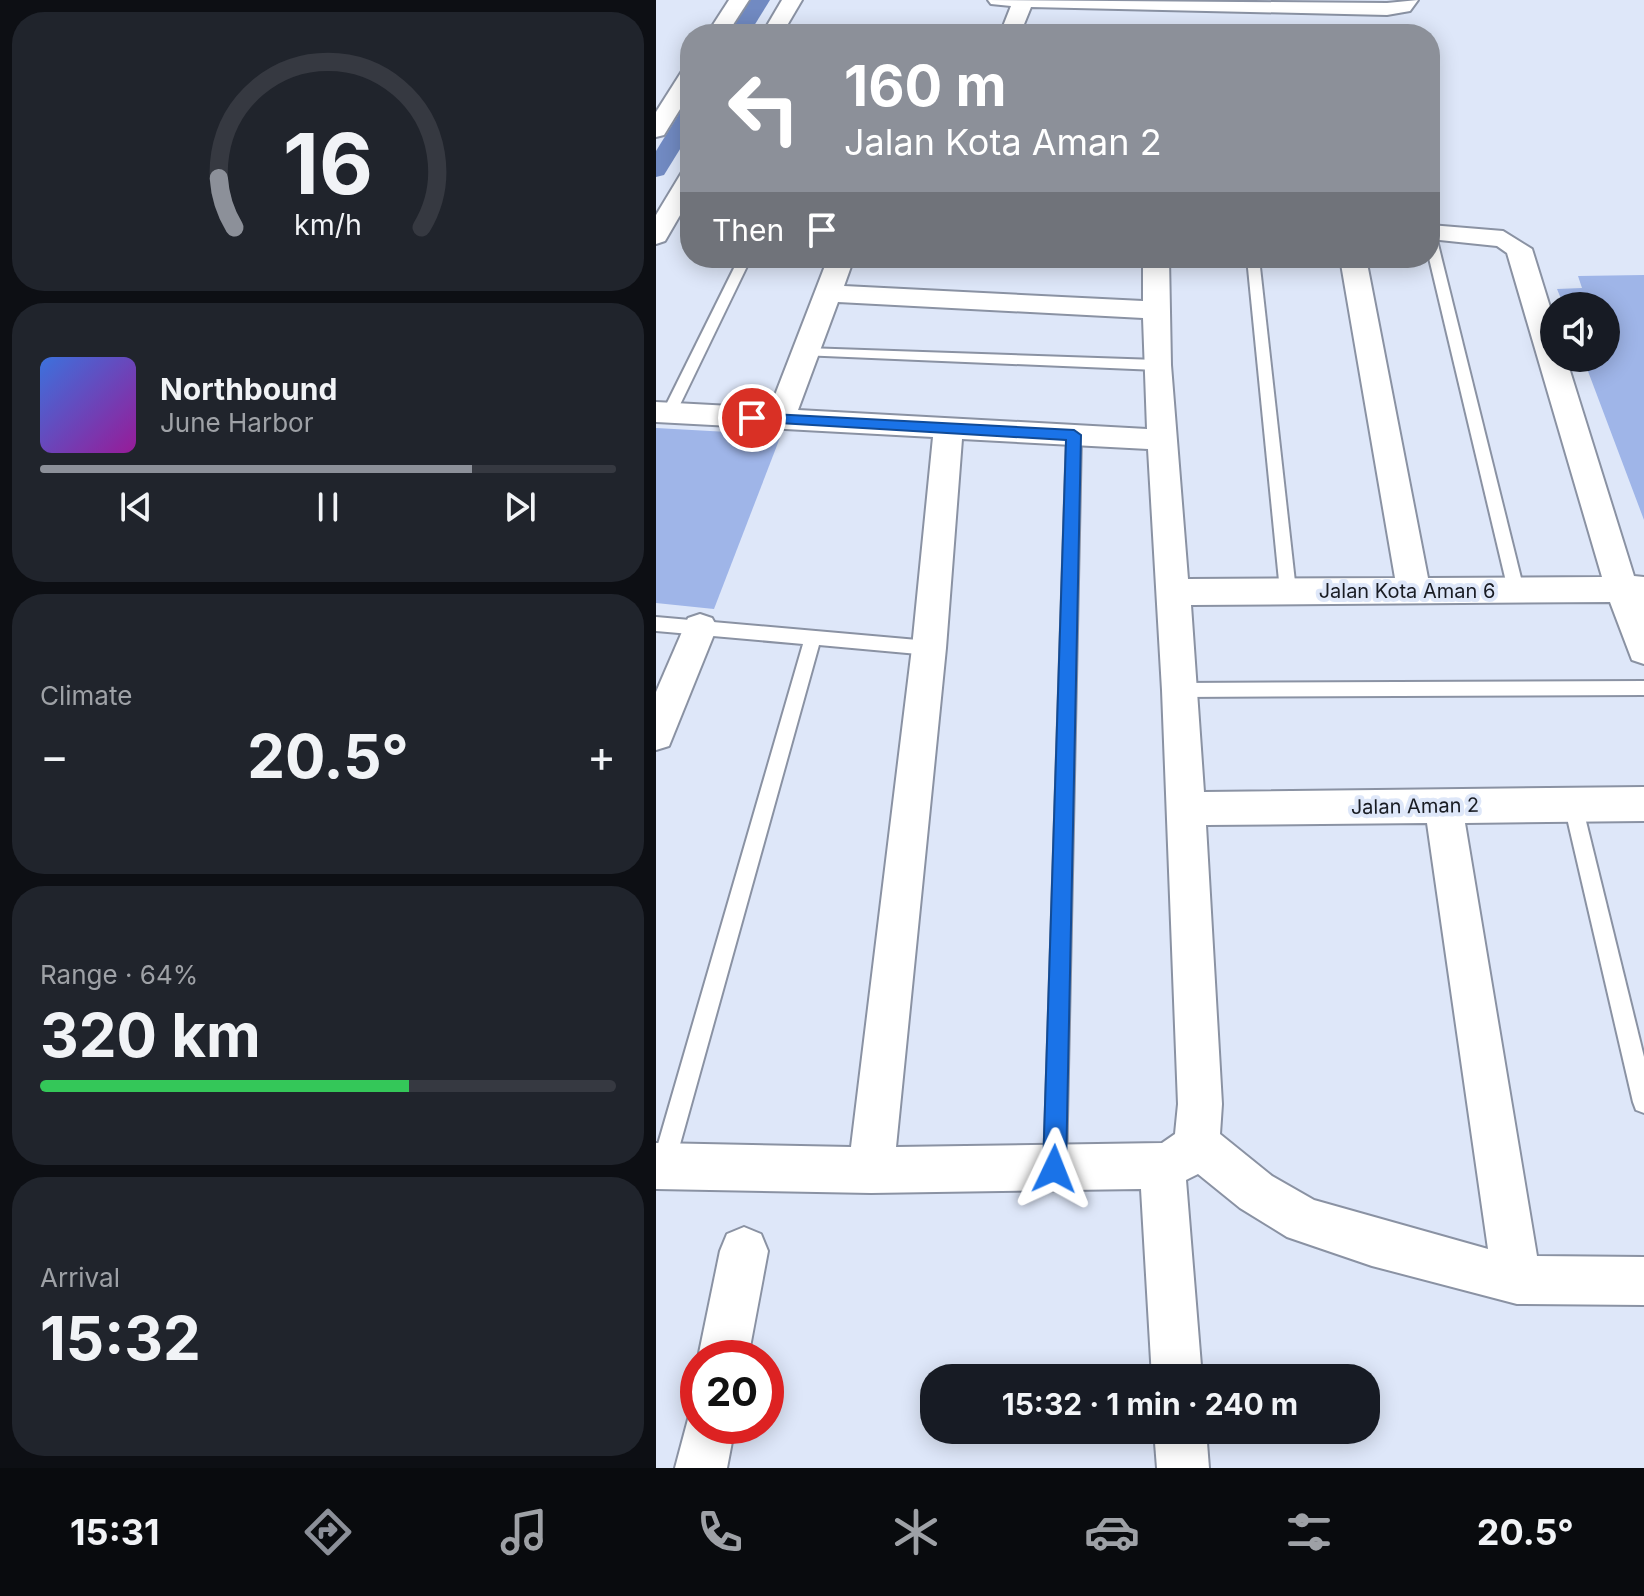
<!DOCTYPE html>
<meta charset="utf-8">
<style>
body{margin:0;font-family:Inter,sans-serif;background:#20242c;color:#f1f3f6;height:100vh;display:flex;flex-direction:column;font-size:30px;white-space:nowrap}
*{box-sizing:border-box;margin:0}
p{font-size:26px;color:#9ea1a6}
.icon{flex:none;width:44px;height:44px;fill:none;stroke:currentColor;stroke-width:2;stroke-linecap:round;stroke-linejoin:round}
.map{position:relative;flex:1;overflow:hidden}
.details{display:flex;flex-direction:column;gap:12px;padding:12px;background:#0d0f14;width:656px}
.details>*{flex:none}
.hud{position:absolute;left:24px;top:24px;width:760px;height:244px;border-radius:32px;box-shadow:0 4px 20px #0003;background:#8c9099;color:#fff;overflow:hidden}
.buttons{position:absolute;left:884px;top:292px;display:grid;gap:16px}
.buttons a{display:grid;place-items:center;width:80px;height:80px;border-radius:50%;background:#171b24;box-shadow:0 4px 20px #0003;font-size:40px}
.speed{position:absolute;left:24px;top:1340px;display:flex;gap:16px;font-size:40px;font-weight:700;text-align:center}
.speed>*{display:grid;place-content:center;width:104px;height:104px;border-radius:50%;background:#171b24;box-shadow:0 4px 20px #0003;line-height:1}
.speed .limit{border:12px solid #d22;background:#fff;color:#111}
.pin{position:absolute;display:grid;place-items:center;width:68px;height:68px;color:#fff;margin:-34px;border:4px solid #fff;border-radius:50%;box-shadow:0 2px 8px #0007}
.me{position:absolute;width:88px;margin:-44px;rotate:2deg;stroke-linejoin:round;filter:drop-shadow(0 0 6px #0008)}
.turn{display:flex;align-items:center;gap:28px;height:168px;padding:0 32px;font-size:36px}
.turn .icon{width:104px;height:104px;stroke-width:2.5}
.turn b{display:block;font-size:56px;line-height:68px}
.then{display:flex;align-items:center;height:76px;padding:0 32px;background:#0003;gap:16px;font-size:30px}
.big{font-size:60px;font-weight:700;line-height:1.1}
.details .tile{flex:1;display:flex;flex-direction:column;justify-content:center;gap:12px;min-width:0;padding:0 28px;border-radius:32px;background:#20242c}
.details .dial{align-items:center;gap:0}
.dial svg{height:208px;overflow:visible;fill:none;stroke:#363941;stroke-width:7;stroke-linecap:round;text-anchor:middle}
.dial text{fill:#f1f3f6;stroke:none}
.song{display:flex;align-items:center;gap:24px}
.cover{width:96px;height:96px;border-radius:12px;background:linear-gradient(135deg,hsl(220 70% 55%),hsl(300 70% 35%))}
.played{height:8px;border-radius:4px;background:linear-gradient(90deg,#8c9099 75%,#363941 75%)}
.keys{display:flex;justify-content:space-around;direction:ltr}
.heat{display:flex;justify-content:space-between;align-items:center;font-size:44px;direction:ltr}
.charge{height:12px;border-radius:6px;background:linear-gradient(90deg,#34c759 64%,#363941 0)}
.trip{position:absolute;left:264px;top:1364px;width:460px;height:80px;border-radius:32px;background:#171b24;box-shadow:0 4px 20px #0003;font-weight:700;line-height:80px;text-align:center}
.menu{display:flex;height:128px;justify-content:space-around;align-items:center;background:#090b0e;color:#9ea1a6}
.menu .icon{width:56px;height:56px}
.menu .on{color:#8c9099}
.menu b{font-size:36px;color:#f1f3f6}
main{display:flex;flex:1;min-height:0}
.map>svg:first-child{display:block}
.green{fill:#9fb5e8}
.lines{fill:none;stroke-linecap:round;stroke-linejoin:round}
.canal{fill:#718ac2;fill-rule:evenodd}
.lane-casing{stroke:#8a92a3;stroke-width:4}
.street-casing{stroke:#8a92a3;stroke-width:4}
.lane{fill:#fff;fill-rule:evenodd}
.street{fill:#fff;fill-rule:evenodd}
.route{fill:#1a73e8;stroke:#114b97;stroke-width:2}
.labels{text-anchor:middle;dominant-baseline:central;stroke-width:8;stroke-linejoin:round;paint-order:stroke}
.street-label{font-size:20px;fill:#191c23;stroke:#dee7f9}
</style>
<main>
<section class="details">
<div class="tile dial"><svg viewBox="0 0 100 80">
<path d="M14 69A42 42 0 1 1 86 69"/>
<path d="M14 69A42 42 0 0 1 8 50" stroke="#8c9099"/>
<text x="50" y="56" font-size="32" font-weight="700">16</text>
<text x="50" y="72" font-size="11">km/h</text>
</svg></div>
<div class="tile">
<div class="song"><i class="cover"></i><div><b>Northbound</b><p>June Harbor</p></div></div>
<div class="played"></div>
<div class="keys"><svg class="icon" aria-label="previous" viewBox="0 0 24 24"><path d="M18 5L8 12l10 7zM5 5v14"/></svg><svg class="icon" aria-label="pause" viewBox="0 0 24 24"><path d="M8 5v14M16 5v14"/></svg><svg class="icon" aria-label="next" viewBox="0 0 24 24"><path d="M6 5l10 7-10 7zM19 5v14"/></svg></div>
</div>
<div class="tile"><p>Climate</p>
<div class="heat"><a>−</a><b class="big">20.5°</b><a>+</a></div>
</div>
<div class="tile"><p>Range · 64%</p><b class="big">320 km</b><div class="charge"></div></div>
<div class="tile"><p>Arrival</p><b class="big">15:32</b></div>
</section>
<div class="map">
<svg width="988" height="1468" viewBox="0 0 988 1468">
<rect width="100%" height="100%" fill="#dee7f9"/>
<g class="green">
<polygon points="988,275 988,520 927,358 950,358 950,306 908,306 901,289 926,288 922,276"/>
<polygon points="0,428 125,435 58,609 0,603"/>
</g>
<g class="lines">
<g class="canal">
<polygon points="94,0 114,0 93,34 73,34"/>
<polygon points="34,107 34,133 8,175 0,177 0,151 26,109"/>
</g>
<defs>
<g id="lane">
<polygon points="774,232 780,236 868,590 860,596 852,590 773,258"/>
<polygon points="83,258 95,258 20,413 18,416 8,416 6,413"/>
<polygon points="591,258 603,258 640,591 632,597 624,591"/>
<polygon points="150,348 501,360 508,365 501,370 145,355 143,352"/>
<polygon points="418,430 425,435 410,1168 407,1176 399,1179 391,1176 388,1168 411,435"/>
<polygon points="0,617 273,641 282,648 273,655 163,645 18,1166 15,1174 7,1177 0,1174 0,1151 147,644 0,631"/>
<polygon points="988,681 988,695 524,697 518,695 515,690 518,685 524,683"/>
<polygon points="917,797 924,799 926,805 988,1057 988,1113 980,1110 977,1102 908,805 910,799"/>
</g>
<g id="street">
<polygon points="73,0 93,0 71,34 51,34"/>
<polygon points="126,0 146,0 126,34 106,34"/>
<polygon points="332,0 731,3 762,0 754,11 731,15 375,7 364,34 344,34 355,6 335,4"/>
<polygon points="34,70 34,93 8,135 0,137 0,112 26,71"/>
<polygon points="34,170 34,198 9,241 0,244 0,215 26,172"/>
<path d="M774 225 847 231 876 249 898 320V358H910L978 576 988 577V664L976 660 954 602 535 605 548 792 988 787V821L809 823 881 1256 988 1257V1305L861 1304 716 1266 631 1237 584 1208 542 1174 530 1180 546 1378H496L485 1189 215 1193 0 1189V1143L195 1147 256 648 277 437 0 422V402L114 408 172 258H198L188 286 487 301V258H513L515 365 532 579 739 578 684 258H710L772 578 946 577 851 253 841 246 774 239ZM182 302 487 318 491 429 142 410ZM306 439 492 449 506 690 522 1104 519 1134 506 1143 240 1147 290 648ZM771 823 832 1249 658 1200 616 1176 564 1134 566 1104 550 825Z"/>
<polygon points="44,614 56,618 61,627 13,746 0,750 0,692 32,618"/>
<polygon points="88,1227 105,1234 112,1251 92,1358 42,1358 64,1251 71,1234"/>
<polygon points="42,1405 42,1426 79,1426 71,1468 19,1468 35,1408"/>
<polygon points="498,1430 550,1430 553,1468 501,1468"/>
</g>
</defs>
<use href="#lane" class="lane-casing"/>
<use href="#street" class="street-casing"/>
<use href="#lane" class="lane"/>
<use href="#street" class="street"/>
</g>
<polygon class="route" points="96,413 418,430 425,435 410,1169 407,1177 398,1181 390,1177 387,1169 410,440 91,421 91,414"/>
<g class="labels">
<g class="street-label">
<text x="751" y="591">Jalan Kota Aman 6</text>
<text transform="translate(759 806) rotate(-1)">Jalan Aman 2</text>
</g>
</g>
</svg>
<div class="buttons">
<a><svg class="icon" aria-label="sound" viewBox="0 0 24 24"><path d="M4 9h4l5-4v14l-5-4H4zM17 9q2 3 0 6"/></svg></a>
</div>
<div class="speed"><div class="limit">20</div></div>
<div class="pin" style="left:96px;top:418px;background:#d93025"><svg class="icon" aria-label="arrive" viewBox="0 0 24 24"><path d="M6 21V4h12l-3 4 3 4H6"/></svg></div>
<svg class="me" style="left:398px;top:1169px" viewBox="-20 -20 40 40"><path d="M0-17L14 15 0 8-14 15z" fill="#1a73e8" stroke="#fff" stroke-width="4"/></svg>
<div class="trip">15:32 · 1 min · 240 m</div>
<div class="hud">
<div class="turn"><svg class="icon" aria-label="left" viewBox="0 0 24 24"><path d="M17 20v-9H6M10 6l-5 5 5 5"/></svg><div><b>160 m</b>Jalan Kota Aman 2</div></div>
<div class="then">Then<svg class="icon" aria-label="arrive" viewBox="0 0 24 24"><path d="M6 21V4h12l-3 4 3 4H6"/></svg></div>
</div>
</div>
</main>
<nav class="menu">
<b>15:31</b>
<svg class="icon on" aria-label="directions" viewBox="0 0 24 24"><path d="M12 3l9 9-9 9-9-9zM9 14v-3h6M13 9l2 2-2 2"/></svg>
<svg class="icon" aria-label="music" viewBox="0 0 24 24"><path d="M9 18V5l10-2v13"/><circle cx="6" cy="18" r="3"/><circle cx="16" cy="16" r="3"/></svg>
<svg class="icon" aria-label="phone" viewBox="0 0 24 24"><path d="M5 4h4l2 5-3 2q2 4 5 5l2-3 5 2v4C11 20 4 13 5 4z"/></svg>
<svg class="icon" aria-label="climate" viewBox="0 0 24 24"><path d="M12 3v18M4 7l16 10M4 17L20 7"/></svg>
<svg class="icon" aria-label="car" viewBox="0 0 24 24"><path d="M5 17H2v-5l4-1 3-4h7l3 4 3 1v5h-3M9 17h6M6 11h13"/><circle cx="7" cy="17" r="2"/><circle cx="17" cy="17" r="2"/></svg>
<svg class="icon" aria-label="filters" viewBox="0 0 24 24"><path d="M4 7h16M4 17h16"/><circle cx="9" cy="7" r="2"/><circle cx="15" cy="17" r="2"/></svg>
<b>20.5°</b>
</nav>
